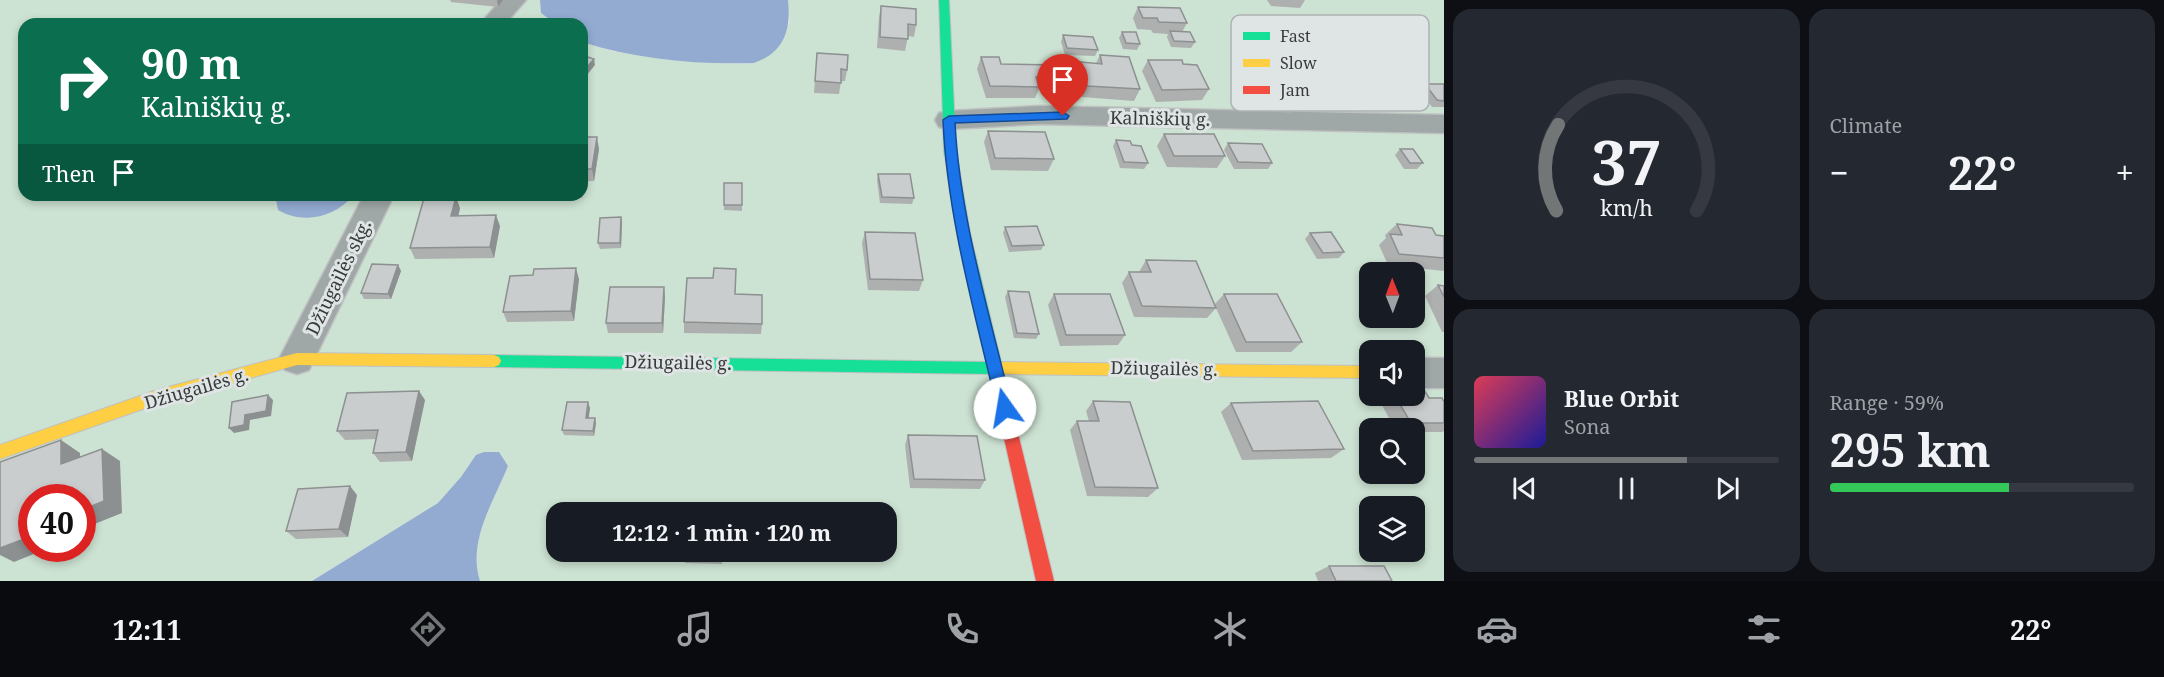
<!DOCTYPE html>
<meta charset="utf-8">
<style>
body{margin:0;font-family:"Noto Serif",serif;background:#242831;color:#f1f3f6;height:100vh;display:flex;flex-direction:column;font-size:22px;white-space:nowrap}
*{box-sizing:border-box;margin:0}
p{font-size:20px;color:#9ea1a6}
.icon{flex:none;width:33px;height:33px;fill:none;stroke:currentColor;stroke-width:2;stroke-linecap:round;stroke-linejoin:round}
.map{position:relative;flex:1;overflow:hidden}
.sheet{display:flex;flex-direction:column;gap:9px;padding:9px;background:#0d0f14;width:720px}
.sheet>*{flex:none}
.hud{position:absolute;left:18px;top:18px;width:570px;height:183px;border-radius:18px;box-shadow:0 3px 9px #0003;background:#0b6e4f;color:#fff;overflow:hidden}
.needle{width:39px;rotate:359deg}
.controls{position:absolute;left:1359px;top:262px;display:grid;gap:12px}
.controls a{display:grid;place-items:center;width:66px;height:66px;border-radius:12px;background:#171b24;box-shadow:0 3px 9px #0003;font-size:30px}
.speed{position:absolute;left:18px;top:484px;display:flex;gap:12px;font-size:30px;font-weight:700;text-align:center}
.speed>*{display:grid;place-content:center;width:78px;height:78px;border-radius:50%;background:#171b24;box-shadow:0 3px 9px #0003;line-height:1}
.speed .limit{border:9px solid #d22;background:#fff;color:#111}
.pin{position:absolute;display:grid;place-items:center;width:51px;height:51px;color:#fff;margin:-62px -26px;border-radius:50% 50% 50% 0;rotate:-45deg;box-shadow:0 0 6px #0007}
.pin .icon{rotate:45deg}
.me{position:absolute;width:66px;margin:-33px;rotate:347deg;stroke-linejoin:round;filter:drop-shadow(0 0 4px #0008)}
.turn{display:flex;align-items:center;gap:21px;height:126px;padding:0 24px;font-size:27px}
.turn .icon{width:78px;height:78px;stroke-width:2.5}
.turn b{display:block;font-size:42px;line-height:51px}
.then{display:flex;align-items:center;height:57px;padding:0 24px;background:#0003;gap:12px;font-size:22px}
.big{font-size:45px;font-weight:700;line-height:1.1}
.sheet .widget{flex:1;display:flex;flex-direction:column;justify-content:center;gap:9px;min-width:0;padding:0 21px;border-radius:18px;background:#242831}
.sheet .dial{align-items:center;gap:0}
.dial svg{height:156px;overflow:visible;fill:none;stroke:#363941;stroke-width:7;stroke-linecap:round;text-anchor:middle}
.dial text{fill:#f1f3f6;stroke:none}
.song{display:flex;align-items:center;gap:18px}
.cover{width:72px;height:72px;border-radius:9px;background:linear-gradient(135deg,hsl(350 70% 55%),hsl(240 70% 35%))}
.played{height:6px;border-radius:3px;background:linear-gradient(90deg,#737676 70%,#363941 70%)}
.keys{display:flex;justify-content:space-around;direction:ltr}
.heat{display:flex;justify-content:space-between;align-items:center;font-size:33px;direction:ltr}
.charge{height:9px;border-radius:4px;background:linear-gradient(90deg,#34c759 59%,#363941 0)}
.sheet .tiles{flex:1;display:grid;gap:9px;grid-template-columns:repeat(2,1fr)}
.trip{position:absolute;left:546px;top:502px;width:351px;height:60px;border-radius:18px;background:#171b24;box-shadow:0 3px 9px #0003;font-weight:700;line-height:60px;text-align:center}
.tab-bar{display:flex;height:96px;justify-content:space-around;align-items:center;background:#090b0e;color:#9ea1a6}
.tab-bar .icon{width:42px;height:42px}
.tab-bar .current{color:#737676}
.tab-bar b{font-size:27px;color:#f1f3f6}
main{display:flex;flex:1;min-height:0}
.map>svg:first-child{display:block}
.green{fill:#cce2d2;fill-rule:evenodd}
.water{fill:#93aad1}
.lines{fill:none;stroke-linecap:round;stroke-linejoin:round}
.street-casing{stroke:#bfc1c1;stroke-width:3}
.fast-casing{stroke:#bfc1c1;stroke-width:2}
.slow-casing{stroke:#bfc1c1;stroke-width:2}
.jam-casing{stroke:#bfc1c1;stroke-width:2}
.street{fill:#9fa8a6;fill-rule:evenodd}
.fast{fill:#16e098;fill-rule:evenodd}
.slow{fill:#ffcf43;fill-rule:evenodd}
.jam{fill:#f24e42;fill-rule:evenodd}
.wall{fill:#aeb0b0}
.shaded-wall{fill:#8d9090}
.building{fill:#cacdcd;stroke:#8d9090;stroke-width:1.5}
.route{fill:#1a73e8;stroke:#114b97;stroke-width:1.5}
.labels{text-anchor:middle;dominant-baseline:central;stroke-width:6;stroke-linejoin:round;paint-order:stroke}
.street-label{font-size:18px;fill:#393b3b;stroke:#dfe5e5}
.key{fill:#dfe5e5;stroke:#adb2b2;stroke-width:1.5}
.key-label{font-size:16px;fill:#393b3b}
</style>
<main>
<div class="map">
<svg width="1444" height="581" viewBox="0 0 1444 581">
<rect width="100%" height="100%" fill="#e0e4e4"/>
<path class="green" d="M0 0H540L541 13 556 24H24V195H582V42L615 52 735 64 754 63 790 23 788 0H1444V581H480C467 541 494 501 508 466L499 452H484L476 455 461 477 438 503 312 581H0ZM1370 273H1414V318H1370ZM1370 351H1414V396H1370ZM1370 429H1414V474H1370ZM32 498H82V549H32ZM1370 507H1414V552H1370ZM556 513H886V552H556Z"/>
<g class="water">
<path d="M540 0H788C791 29 785 52 754 63 698 65 635 59 582 42V24H556L541 13Z"/>
<path d="M275 195H354C335 217 304 225 278 210Z"/>
<path d="M484 452H499L508 466C494 501 467 541 480 581H312L438 503 461 477 476 455Z"/>
</g>
<g class="lines">
<defs>
<g id="street">
<polygon points="501,0 526,0 505,24 480,24"/>
<polygon points="1039,106 1444,115 1444,133 1039,124 949,129 939,127 935,120 939,113 949,111"/>
<polygon points="364,195 394,195 309,370 297,374 285,370 279,359"/>
<rect x="1414" y="358" width="30" height="30"/>
</g>
<polygon id="fast" points="939,0 949,0 956,151 970,233 1001,362 1008,364 1010,368 1008,372 1004,374 1005,380 1003,384 998,386 993,384 989,374 494,367 489,365 487,361 489,357 494,355 987,362 958,233 944,151"/>
<g id="slow">
<polygon points="297,353 494,355 499,357 501,361 499,365 494,367 297,365 157,404 0,459 0,445 157,390"/>
<polygon points="1003,362 1370,366 1370,378 1003,374 998,372 996,368 998,364"/>
</g>
<polygon id="jam" points="998,374 1003,376 1005,380 1054,581 1036,581 991,380 993,376"/>
</defs>
<use href="#street" class="street-casing"/>
<use href="#fast" class="fast-casing"/>
<use href="#slow" class="slow-casing"/>
<use href="#jam" class="jam-casing"/>
<use href="#street" class="street"/>
<use href="#fast" class="fast"/>
<use href="#slow" class="slow"/>
<use href="#jam" class="jam"/>
</g>
<g class="wall">
<polygon points="450,0 503,0 498,7 451,2"/>
<polygon points="1267,0 1305,0 1300,8 1271,6"/>
<polygon points="881,6 916,25 914,37 908,36 905,51 877,48 879,17"/>
<polygon points="1138,7 1187,23 1182,32 1195,42 1191,48 1171,47 1167,37 1168,34 1153,33 1151,30 1137,29 1133,18"/>
<polygon points="1263,19 1298,30 1294,36 1266,35 1260,25"/>
<polygon points="1122,32 1140,44 1137,50 1123,49 1119,38"/>
<polygon points="1063,35 1098,50 1095,56 1065,55 1061,42"/>
<polygon points="817,53 847,70 845,81 841,81 839,94 814,93"/>
<polygon points="1100,55 1140,89 1134,101 1082,97 1076,74 1081,62 1096,63"/>
<polygon points="981,57 1001,64 1058,77 1053,89 1039,89 1035,98 986,98 977,69"/>
<polygon points="1148,60 1183,64 1209,89 1202,100 1156,102 1142,71"/>
<polygon points="1425,84 1444,84 1444,107 1432,107 1419,90"/>
<polygon points="1312,87 1334,96 1329,102 1312,102 1307,93"/>
<polygon points="1263,89 1294,106 1290,113 1267,111 1259,95"/>
<polygon points="988,131 1054,159 1048,171 991,170 984,142"/>
<polygon points="1164,134 1225,156 1217,168 1167,167 1157,146"/>
<polygon points="582,137 599,149 594,181 585,181 582,198 537,197 536,195 582,195"/>
<polygon points="1116,140 1132,145 1148,163 1144,169 1120,168 1113,146"/>
<polygon points="1228,143 1272,163 1268,169 1234,169 1224,150"/>
<polygon points="1400,149 1423,163 1417,169 1404,169 1395,155"/>
<polygon points="878,174 914,198 912,204 880,203 877,180"/>
<polygon points="724,183 742,205 742,211 724,210"/>
<polygon points="460,208 458,216 500,226 494,258 415,259 410,248"/>
<polygon points="621,217 622,223 621,248 600,249 598,243"/>
<polygon points="1397,224 1436,235 1444,236 1444,271 1388,265 1379,245 1386,238 1385,235"/>
<polygon points="1005,227 1044,245 1041,250 1009,252 1003,233"/>
<polygon points="865,232 923,280 919,291 868,290 862,243"/>
<polygon points="1310,233 1344,252 1339,258 1317,259 1305,239"/>
<polygon points="1146,260 1215,304 1224,294 1302,342 1291,352 1236,352 1216,308 1207,318 1134,317 1122,283 1129,272 1139,272"/>
<polygon points="398,265 401,271 391,299 364,299 361,293"/>
<polygon points="579,279 574,321 507,322 503,312"/>
<polygon points="1438,285 1444,286 1444,332 1442,332 1425,296"/>
<polygon points="664,287 665,297 663,333 608,333 606,323"/>
<polygon points="1008,291 1039,334 1036,339 1014,338 1005,297"/>
<polygon points="735,294 762,324 761,334 684,333 684,322"/>
<polygon points="1054,294 1125,335 1118,345 1060,346 1048,305"/>
<polygon points="1377,396 1414,396 1444,402 1444,431 1442,432 1414,432 1414,429 1395,429"/>
<polygon points="425,400 412,461 380,462 373,453 376,439 345,440 337,431"/>
<polygon points="1093,401 1158,488 1148,497 1087,496 1070,430 1077,421 1089,421 1086,411"/>
<polygon points="1231,403 1344,449 1331,458 1242,460 1221,412"/>
<polygon points="590,408 588,418 596,423 594,436 564,435 562,430"/>
<polygon points="908,435 985,480 980,489 910,488 905,445"/>
<polygon points="357,495 348,537 296,539 286,531"/>
<polygon points="722,552 722,564 685,563 685,559"/>
<polygon points="1329,566 1392,581 1318,581 1315,573"/>
</g>
<g class="shaded-wall">
<polygon points="497,0 503,0 498,7"/>
<polygon points="594,59 595,65 582,81 582,73"/>
<polygon points="597,137 599,149 594,181 592,169"/>
<polygon points="583,169 585,181 582,198 582,177"/>
<polygon points="456,197 460,208 456,227 451,216"/>
<polygon points="496,215 500,226 494,258 490,247"/>
<polygon points="621,217 622,223 621,248 620,243"/>
<polygon points="398,265 401,271 391,299 388,294"/>
<polygon points="576,268 579,279 574,321 571,311"/>
<polygon points="664,287 665,297 663,333 662,323"/>
<polygon points="419,391 425,400 412,461 406,452"/>
<polygon points="268,395 273,400 271,416 250,420 249,430 234,433 229,428"/>
<polygon points="588,402 590,408 588,423 586,418"/>
<polygon points="595,418 596,423 594,436 593,431"/>
<polygon points="61,440 80,453 80,476 61,464"/>
<polygon points="102,449 120,461 122,513 82,529 82,510"/>
<polygon points="350,486 357,495 348,537 339,529"/>
<polygon points="32,536 32,549 46,549 14,562 0,555 0,548"/>
</g>
<g class="building">
<polygon points="881,6 916,9 916,25 908,24 908,39 880,37"/>
<polygon points="1138,7 1180,8 1187,23 1159,22 1157,18 1143,18"/>
<polygon points="1170,31 1190,32 1195,42 1174,41"/>
<polygon points="1122,32 1136,32 1140,44 1126,43"/>
<polygon points="1063,35 1093,37 1098,50 1067,48"/>
<polygon points="817,53 848,55 847,70 841,69 841,83 815,81"/>
<polygon points="582,55 594,59 582,73"/>
<polygon points="1100,55 1129,57 1140,89 1087,86 1081,62 1102,64"/>
<polygon points="981,57 999,57 1001,64 1053,65 1058,77 1036,77 1039,87 990,86"/>
<polygon points="1148,60 1182,60 1183,64 1197,65 1209,89 1162,90"/>
<polygon points="1425,84 1444,84 1444,101 1437,100"/>
<polygon points="988,131 1045,132 1054,159 995,158"/>
<polygon points="1164,134 1214,134 1225,156 1174,156"/>
<polygon points="582,137 597,137 592,169 583,169 582,177"/>
<polygon points="1116,140 1130,141 1132,145 1141,146 1148,163 1124,162"/>
<polygon points="1228,143 1262,144 1272,163 1238,162"/>
<polygon points="1400,149 1413,149 1423,163 1410,163"/>
<polygon points="878,174 910,174 914,198 882,197"/>
<rect x="724" y="183" width="18" height="22"/>
<polygon points="456,197 451,216 496,215 490,247 410,248 424,198"/>
<polygon points="621,217 620,243 598,243 600,218"/>
<polygon points="1397,224 1432,228 1436,235 1444,236 1444,258 1399,254 1390,234 1402,235"/>
<polygon points="1037,226 1044,245 1012,246 1005,227"/>
<polygon points="865,232 915,233 923,280 870,279"/>
<polygon points="1331,232 1344,252 1323,253 1310,233"/>
<polygon points="1146,260 1196,261 1216,308 1142,306 1129,272 1151,272"/>
<polygon points="372,264 398,265 388,294 361,293"/>
<polygon points="576,268 571,311 503,312 510,276 533,275 534,269"/>
<polygon points="714,268 736,269 735,294 762,295 762,324 684,322 687,278 713,278"/>
<polygon points="1438,285 1444,286 1444,297"/>
<polygon points="610,287 664,287 662,323 606,323"/>
<polygon points="1008,291 1029,292 1039,334 1017,333"/>
<polygon points="1054,294 1110,294 1125,335 1066,335"/>
<polygon points="1224,294 1277,294 1302,342 1246,342"/>
<polygon points="1414,382 1419,382 1429,398 1442,398 1444,402 1444,423 1411,423 1395,396 1414,396"/>
<polygon points="419,391 406,452 373,453 378,430 337,431 347,393"/>
<polygon points="268,395 266,411 245,415 244,425 229,428 232,402"/>
<polygon points="1093,401 1130,402 1158,488 1095,487 1077,421 1099,421"/>
<polygon points="1318,401 1344,449 1253,451 1231,403"/>
<polygon points="567,402 588,402 586,418 595,418 593,431 562,430"/>
<polygon points="908,435 977,436 985,480 914,479"/>
<polygon points="61,440 61,464 102,449 104,501 82,510 82,498 32,498 32,536 0,548 0,462"/>
<polygon points="350,486 339,529 286,531 298,489"/>
<polygon points="685,552 722,552 722,560 685,559"/>
<polygon points="1329,566 1384,566 1392,581 1336,581"/>
</g>
<path class="route" d="M1063 112 1069 116 1067 119 955 123C960 220 990 315 1012 408L1005 415 997 408C975 313 947 217 943 120L949 116Z"/>
<g class="labels">
<g class="street-label">
<text transform="translate(1160 118) rotate(1)">Kalniškių g.</text>
<text transform="translate(338 277) rotate(-64)">Džiugailės skg.</text>
<text transform="translate(678 362) rotate(1)">Džiugailės g.</text>
<text transform="translate(1164 368) rotate(1)">Džiugailės g.</text>
<text transform="translate(196 388) rotate(-16)">Džiugailės g.</text>
</g>
</g>
<rect x="1231" y="15" width="198" height="96" rx="9" class="key"/>
<rect x="1243" y="32" width="27" height="8" fill="#16e098"/>
<rect x="1243" y="59" width="27" height="8" fill="#ffcf43"/>
<rect x="1243" y="86" width="27" height="8" fill="#f24e42"/>
<g class="key-label">
<text x="1280" y="42">Fast</text>
<text x="1280" y="69">Slow</text>
<text x="1280" y="96">Jam</text>
</g>
</svg>
<div class="controls">
<a><svg class="needle" viewBox="-14 -14 28 28"><path d="M0-13l5 13h-10z" fill="#e53935"/><path d="M0 13l5-13h-10z" fill="#9ea1a6"/></svg></a>
<a><svg class="icon" aria-label="sound" viewBox="0 0 24 24"><path d="M4 9h4l5-4v14l-5-4H4zM17 9q2 3 0 6"/></svg></a>
<a><svg class="icon" aria-label="search" viewBox="0 0 24 24"><circle cx="10" cy="10" r="6"/><path d="M15 15l6 6"/></svg></a>
<a><svg class="icon" aria-label="layers" viewBox="0 0 24 24"><path d="M12 4l9 5-9 5-9-5zM3 14l9 5 9-5"/></svg></a>
</div>
<div class="speed"><div class="limit">40</div></div>
<div class="pin" style="left:1063px;top:116px;background:#d93025"><svg class="icon" aria-label="arrive" viewBox="0 0 24 24"><path d="M6 21V4h12l-3 4 3 4H6"/></svg></div>
<svg class="me" style="left:1005px;top:408px" viewBox="-20 -20 40 40"><circle r="19" fill="#fff"/><path d="M0-13L10 11 0 6-10 11z" fill="#1a73e8"/></svg>
<div class="trip">12:12 · 1 min · 120 m</div>
<div class="hud">
<div class="turn"><svg class="icon" aria-label="right" viewBox="0 0 24 24"><path d="M7 20v-9h11M14 6l5 5-5 5"/></svg><div><b>90 m</b>Kalniškių g.</div></div>
<div class="then">Then<svg class="icon" aria-label="arrive" viewBox="0 0 24 24"><path d="M6 21V4h12l-3 4 3 4H6"/></svg></div>
</div>
</div>
<section class="sheet">
<div class="tiles">
<div class="widget dial"><svg viewBox="0 0 100 80">
<path d="M14 69A42 42 0 1 1 86 69"/>
<path d="M14 69A42 42 0 0 1 15 25" stroke="#737676"/>
<text x="50" y="56" font-size="32" font-weight="700">37</text>
<text x="50" y="72" font-size="11">km/h</text>
</svg></div>
<div class="widget"><p>Climate</p>
<div class="heat"><a>−</a><b class="big">22°</b><a>+</a></div>
</div>
<div class="widget">
<div class="song"><i class="cover"></i><div><b>Blue Orbit</b><p>Sona</p></div></div>
<div class="played"></div>
<div class="keys"><svg class="icon" aria-label="previous" viewBox="0 0 24 24"><path d="M18 5L8 12l10 7zM5 5v14"/></svg><svg class="icon" aria-label="pause" viewBox="0 0 24 24"><path d="M8 5v14M16 5v14"/></svg><svg class="icon" aria-label="next" viewBox="0 0 24 24"><path d="M6 5l10 7-10 7zM19 5v14"/></svg></div>
</div>
<div class="widget"><p>Range · 59%</p><b class="big">295 km</b><div class="charge"></div></div>
</div>
</section>
</main>
<nav class="tab-bar">
<b>12:11</b>
<svg class="icon current" aria-label="directions" viewBox="0 0 24 24"><path d="M12 3l9 9-9 9-9-9zM9 14v-3h6M13 9l2 2-2 2"/></svg>
<svg class="icon" aria-label="music" viewBox="0 0 24 24"><path d="M9 18V5l10-2v13"/><circle cx="6" cy="18" r="3"/><circle cx="16" cy="16" r="3"/></svg>
<svg class="icon" aria-label="phone" viewBox="0 0 24 24"><path d="M5 4h4l2 5-3 2q2 4 5 5l2-3 5 2v4C11 20 4 13 5 4z"/></svg>
<svg class="icon" aria-label="climate" viewBox="0 0 24 24"><path d="M12 3v18M4 7l16 10M4 17L20 7"/></svg>
<svg class="icon" aria-label="car" viewBox="0 0 24 24"><path d="M5 17H2v-5l4-1 3-4h7l3 4 3 1v5h-3M9 17h6M6 11h13"/><circle cx="7" cy="17" r="2"/><circle cx="17" cy="17" r="2"/></svg>
<svg class="icon" aria-label="filters" viewBox="0 0 24 24"><path d="M4 7h16M4 17h16"/><circle cx="9" cy="7" r="2"/><circle cx="15" cy="17" r="2"/></svg>
<b>22°</b>
</nav>
